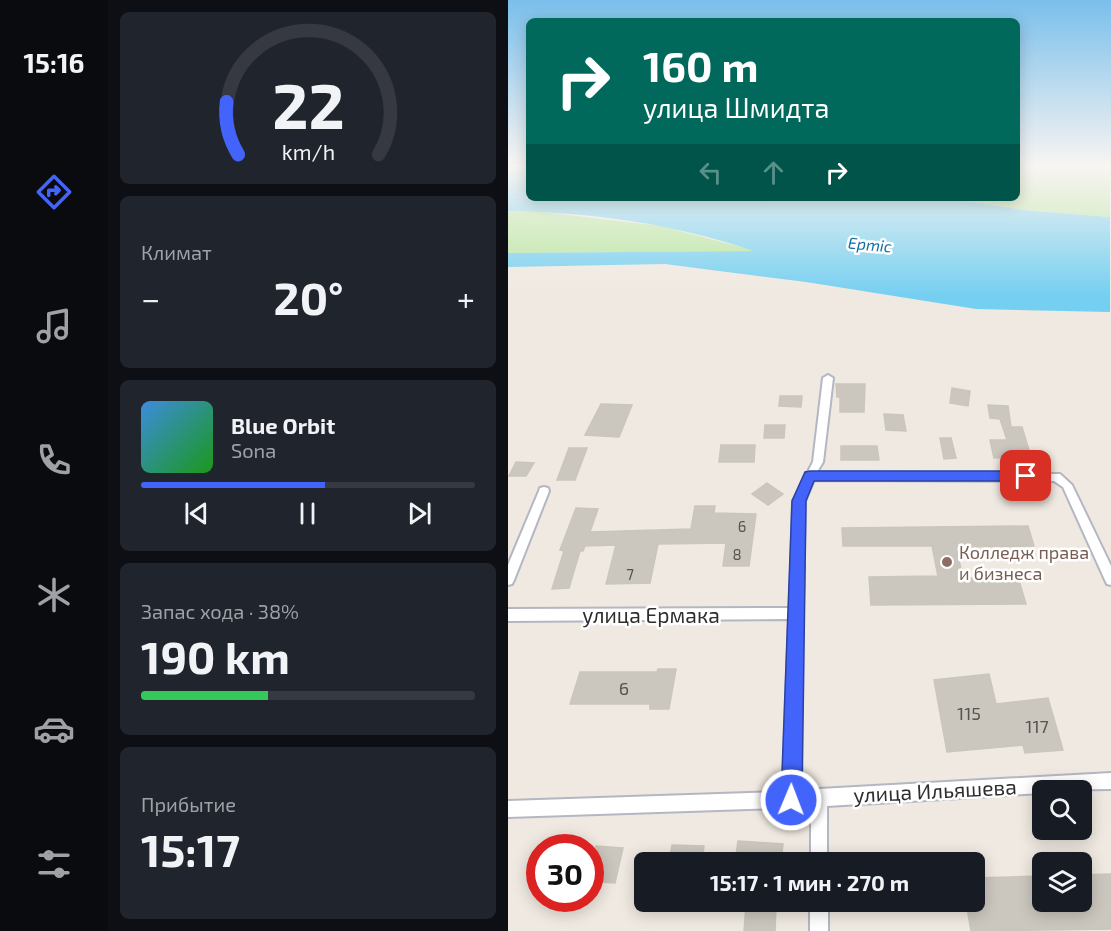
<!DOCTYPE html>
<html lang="ru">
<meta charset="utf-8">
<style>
body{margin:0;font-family:"Exo 2",sans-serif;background:#20242c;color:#f1f3f6;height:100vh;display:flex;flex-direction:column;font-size:22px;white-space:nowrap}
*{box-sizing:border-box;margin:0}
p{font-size:20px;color:#9ea1a6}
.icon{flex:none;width:33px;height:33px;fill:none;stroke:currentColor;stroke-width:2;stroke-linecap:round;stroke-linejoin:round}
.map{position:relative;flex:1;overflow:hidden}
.drawer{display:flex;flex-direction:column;gap:12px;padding:12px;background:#0d0f14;width:400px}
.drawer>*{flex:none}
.guide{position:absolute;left:18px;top:18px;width:494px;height:183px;border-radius:9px;box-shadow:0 3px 15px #0003;background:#00695c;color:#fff;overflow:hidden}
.fabs{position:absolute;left:524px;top:780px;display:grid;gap:12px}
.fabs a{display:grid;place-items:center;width:60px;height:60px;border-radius:9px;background:#171b24;box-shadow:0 3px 15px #0003;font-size:30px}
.speed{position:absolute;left:18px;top:834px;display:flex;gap:12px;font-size:30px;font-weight:700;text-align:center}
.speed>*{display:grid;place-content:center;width:78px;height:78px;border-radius:50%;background:#171b24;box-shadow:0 3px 15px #0003;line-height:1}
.speed .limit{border:9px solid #d22;background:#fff;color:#111}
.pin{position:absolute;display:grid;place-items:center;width:51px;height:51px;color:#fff;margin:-26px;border-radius:12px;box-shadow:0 3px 9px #0006}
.me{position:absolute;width:66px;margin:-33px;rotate:1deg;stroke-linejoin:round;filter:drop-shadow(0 0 4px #0008)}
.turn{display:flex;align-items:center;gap:21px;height:126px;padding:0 18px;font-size:27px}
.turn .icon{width:78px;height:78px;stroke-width:2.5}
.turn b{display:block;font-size:42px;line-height:51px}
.lanes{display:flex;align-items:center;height:57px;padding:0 18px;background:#0003;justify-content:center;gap:30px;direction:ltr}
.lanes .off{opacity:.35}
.big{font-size:45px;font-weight:700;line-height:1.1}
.drawer .tile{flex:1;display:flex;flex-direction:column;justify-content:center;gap:9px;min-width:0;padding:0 21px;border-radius:9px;background:#20242c}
.drawer .dial{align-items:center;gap:0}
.dial svg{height:156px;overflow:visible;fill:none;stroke:#363941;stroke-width:7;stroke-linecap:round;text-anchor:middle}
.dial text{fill:#f1f3f6;stroke:none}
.song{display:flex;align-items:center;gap:18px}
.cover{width:72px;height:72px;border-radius:9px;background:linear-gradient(135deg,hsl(210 70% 55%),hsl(120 70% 35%))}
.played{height:6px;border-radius:3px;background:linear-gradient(90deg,#4264fb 55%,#363941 55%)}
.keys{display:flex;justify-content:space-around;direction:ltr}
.heat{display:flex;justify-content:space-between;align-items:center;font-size:33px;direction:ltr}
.charge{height:9px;border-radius:4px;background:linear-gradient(90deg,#34c759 38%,#363941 0)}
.trip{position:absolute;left:126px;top:852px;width:351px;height:60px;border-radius:9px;background:#171b24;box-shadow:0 3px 15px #0003;font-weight:700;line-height:60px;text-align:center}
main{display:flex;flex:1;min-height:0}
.tab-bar{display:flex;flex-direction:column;width:108px;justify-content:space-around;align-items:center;background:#090b0e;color:#9ea1a6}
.tab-bar .icon{width:42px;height:42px}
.tab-bar .active{color:#4264fb}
.tab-bar b{font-size:27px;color:#f1f3f6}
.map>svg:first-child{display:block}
.green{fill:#b6e59e}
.water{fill:#75cff0}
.building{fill:#cbc7bf;stroke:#cbc5ba;stroke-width:1.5}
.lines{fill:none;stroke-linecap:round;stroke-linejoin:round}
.minor-casing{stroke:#b4b7c1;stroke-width:4}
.minor{fill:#fff;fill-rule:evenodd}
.route{fill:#4264fb;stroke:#2b41a3;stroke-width:1.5}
.education-dot{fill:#8d6e63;stroke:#fff;stroke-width:2}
.labels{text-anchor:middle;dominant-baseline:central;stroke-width:5;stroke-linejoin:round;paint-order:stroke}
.number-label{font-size:15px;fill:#555452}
.far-water-label{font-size:16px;font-style:italic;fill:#0d6fa3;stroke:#fff}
.education-label{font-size:18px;fill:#785e54;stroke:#fff;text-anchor:start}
.near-number-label{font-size:18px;fill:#555452}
.near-street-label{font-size:21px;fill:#2e2e2e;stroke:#fff}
</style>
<main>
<nav class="tab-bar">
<b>15:16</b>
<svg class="icon active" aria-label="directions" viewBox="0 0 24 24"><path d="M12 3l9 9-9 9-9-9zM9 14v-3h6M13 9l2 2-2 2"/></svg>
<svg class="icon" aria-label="music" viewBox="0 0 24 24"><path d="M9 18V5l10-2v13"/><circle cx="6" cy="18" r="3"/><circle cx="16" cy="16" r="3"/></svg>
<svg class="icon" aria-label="phone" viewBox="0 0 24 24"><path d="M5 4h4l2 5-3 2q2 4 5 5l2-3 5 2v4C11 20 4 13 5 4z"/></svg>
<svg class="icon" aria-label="climate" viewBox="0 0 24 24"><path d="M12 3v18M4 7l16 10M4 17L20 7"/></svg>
<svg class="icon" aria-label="car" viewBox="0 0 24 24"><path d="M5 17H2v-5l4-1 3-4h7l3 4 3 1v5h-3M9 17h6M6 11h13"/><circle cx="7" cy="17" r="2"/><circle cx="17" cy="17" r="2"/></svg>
<svg class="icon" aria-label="filters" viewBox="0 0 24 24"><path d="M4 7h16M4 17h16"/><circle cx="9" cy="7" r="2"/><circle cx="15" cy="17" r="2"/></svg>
</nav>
<section class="drawer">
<div class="tile dial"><svg viewBox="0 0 100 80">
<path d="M14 69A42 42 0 1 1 86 69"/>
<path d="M14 69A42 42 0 0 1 8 42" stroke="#4264fb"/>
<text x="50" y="56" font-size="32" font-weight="700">22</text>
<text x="50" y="72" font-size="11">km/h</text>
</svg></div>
<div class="tile"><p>Климат</p>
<div class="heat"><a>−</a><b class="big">20°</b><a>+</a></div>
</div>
<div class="tile">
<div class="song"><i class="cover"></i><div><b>Blue Orbit</b><p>Sona</p></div></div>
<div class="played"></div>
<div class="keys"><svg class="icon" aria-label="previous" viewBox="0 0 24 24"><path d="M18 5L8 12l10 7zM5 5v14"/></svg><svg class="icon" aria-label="pause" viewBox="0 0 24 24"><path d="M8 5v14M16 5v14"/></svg><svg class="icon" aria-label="next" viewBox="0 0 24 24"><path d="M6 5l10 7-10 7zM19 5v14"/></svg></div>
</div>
<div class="tile"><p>Запас хода · 38%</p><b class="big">190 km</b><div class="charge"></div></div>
<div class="tile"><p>Прибытие</p><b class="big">15:17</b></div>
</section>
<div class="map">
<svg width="603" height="931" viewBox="0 0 603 931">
<rect width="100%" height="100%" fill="#efe9e1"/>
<g class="green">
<polygon points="509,166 602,166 602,217 514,210 438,198 508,198"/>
<polygon points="0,211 34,212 153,226 248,251 0,253"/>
</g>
<path class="water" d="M0 166H21V198H438L514 210 602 217V312L468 309 298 282 157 264 0 267V253L245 251C168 224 81 212 0 211Z"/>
<g class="building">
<polygon points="328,384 357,384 356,412 332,412 332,397 329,397"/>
<polygon points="444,388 462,391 460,406 442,403"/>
<polygon points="272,396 294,396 293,407 271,406"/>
<polygon points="93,404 124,405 111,437 77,435"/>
<polygon points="480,405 500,406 503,427 514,427 523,457 486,458 482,440 499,440 492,419 482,418"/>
<polygon points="376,414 395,415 398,431 378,430"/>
<polygon points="257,425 277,425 276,438 256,438"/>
<polygon points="432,438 443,438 448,458 436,459"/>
<polygon points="213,445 247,445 246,462 211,462"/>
<polygon points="333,446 369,446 371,460 333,460"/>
<polygon points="61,448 79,448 67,480 49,480"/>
<polygon points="8,462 26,463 18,476 1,476"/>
<polygon points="259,483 275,494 260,505 244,494"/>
<polygon points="187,506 207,506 206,513 248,514 241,566 215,566 218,543 150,544 142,583 98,584 108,545 77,546 75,551 72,551 61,588 44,589 56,551 52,550 68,508 90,509 82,532 183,529"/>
<polygon points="520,526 526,546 448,547 455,578 510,577 518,604 363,605 361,577 430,576 424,546 335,546 334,528"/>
<polygon points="150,669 168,669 161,709 142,709 142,704 62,704 72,672 149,672"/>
<polygon points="481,674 488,704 540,698 555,750 517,753 515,745 439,752 426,680"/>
<polygon points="230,841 275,844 273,862 227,862"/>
<polygon points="164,845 196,846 194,862 161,862"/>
<polygon points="88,846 115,848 107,883 82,881 82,867"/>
<polygon points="603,874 603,929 463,931 458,902 466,902 466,878 534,876 534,902 573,902 573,875"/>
<polygon points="238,905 268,906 267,931 236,931"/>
</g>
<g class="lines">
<defs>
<g id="minor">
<polygon points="320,375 325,378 315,462 309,472 552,474 564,485 603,566 603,585 599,584 597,580 555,487 546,481 306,480 297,501 291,792 311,789 603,773 603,789 534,790 534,793 319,806 319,862 303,862 303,807 0,817 0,801 275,792 281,619 0,621 0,609 282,608 285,501 305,462 315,378"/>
<polygon points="36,487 40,488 41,491 6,580 4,584 0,585 0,565 31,491 32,488"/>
<rect x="302" y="902" width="18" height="29"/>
</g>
</defs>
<use href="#minor" class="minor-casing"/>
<use href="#minor" class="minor"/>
</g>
<linearGradient id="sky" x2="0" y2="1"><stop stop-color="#7abfeb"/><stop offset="0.56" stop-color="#f8f5f2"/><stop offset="1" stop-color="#f8f5f2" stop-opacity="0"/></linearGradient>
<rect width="603" height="296" fill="url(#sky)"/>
<polygon class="route" points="302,471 518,471 525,476 518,481 306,481 298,501 294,800 291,807 283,810 276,807 273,800 284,501 297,472"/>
<circle class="education-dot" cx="439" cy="562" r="6"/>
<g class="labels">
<g class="number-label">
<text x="234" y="526">6</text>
<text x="229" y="554">8</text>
<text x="122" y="574">7</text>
</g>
<g class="far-water-label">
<text transform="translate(362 244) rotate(5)">Ертіс</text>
</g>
<g class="education-label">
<text x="451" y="552">Колледж права<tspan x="451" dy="21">и бизнеса</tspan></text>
</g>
<g class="near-number-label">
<text x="116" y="688">6</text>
<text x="461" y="713">115</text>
<text x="529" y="726">117</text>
</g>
<g class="near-street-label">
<text x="143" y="614">улица Ермака</text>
<text transform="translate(427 790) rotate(-3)">улица Ильяшева</text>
</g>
</g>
</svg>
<div class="fabs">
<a><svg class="icon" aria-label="search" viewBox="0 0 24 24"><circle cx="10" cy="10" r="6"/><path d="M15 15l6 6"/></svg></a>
<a><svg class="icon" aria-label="layers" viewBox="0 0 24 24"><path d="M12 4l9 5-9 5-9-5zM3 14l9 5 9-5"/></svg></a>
</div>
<div class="speed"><div class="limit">30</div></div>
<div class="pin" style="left:518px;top:476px;background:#d93025"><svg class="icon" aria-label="arrive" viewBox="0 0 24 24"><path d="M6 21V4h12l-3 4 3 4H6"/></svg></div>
<svg class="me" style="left:283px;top:800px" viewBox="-20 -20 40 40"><circle r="17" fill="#4264fb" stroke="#fff" stroke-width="3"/><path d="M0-11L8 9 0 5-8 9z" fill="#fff"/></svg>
<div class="trip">15:17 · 1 мин · 270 m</div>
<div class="guide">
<div class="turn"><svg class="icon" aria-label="right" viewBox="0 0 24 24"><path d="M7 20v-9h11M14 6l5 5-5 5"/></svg><div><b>160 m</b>улица Шмидта</div></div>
<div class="lanes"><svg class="icon off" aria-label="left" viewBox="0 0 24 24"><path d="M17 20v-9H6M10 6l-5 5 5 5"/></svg><svg class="icon off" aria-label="ahead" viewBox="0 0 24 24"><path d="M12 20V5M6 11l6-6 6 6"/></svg><svg class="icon" aria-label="right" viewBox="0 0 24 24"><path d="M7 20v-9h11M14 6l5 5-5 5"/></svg></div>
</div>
</div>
</main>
